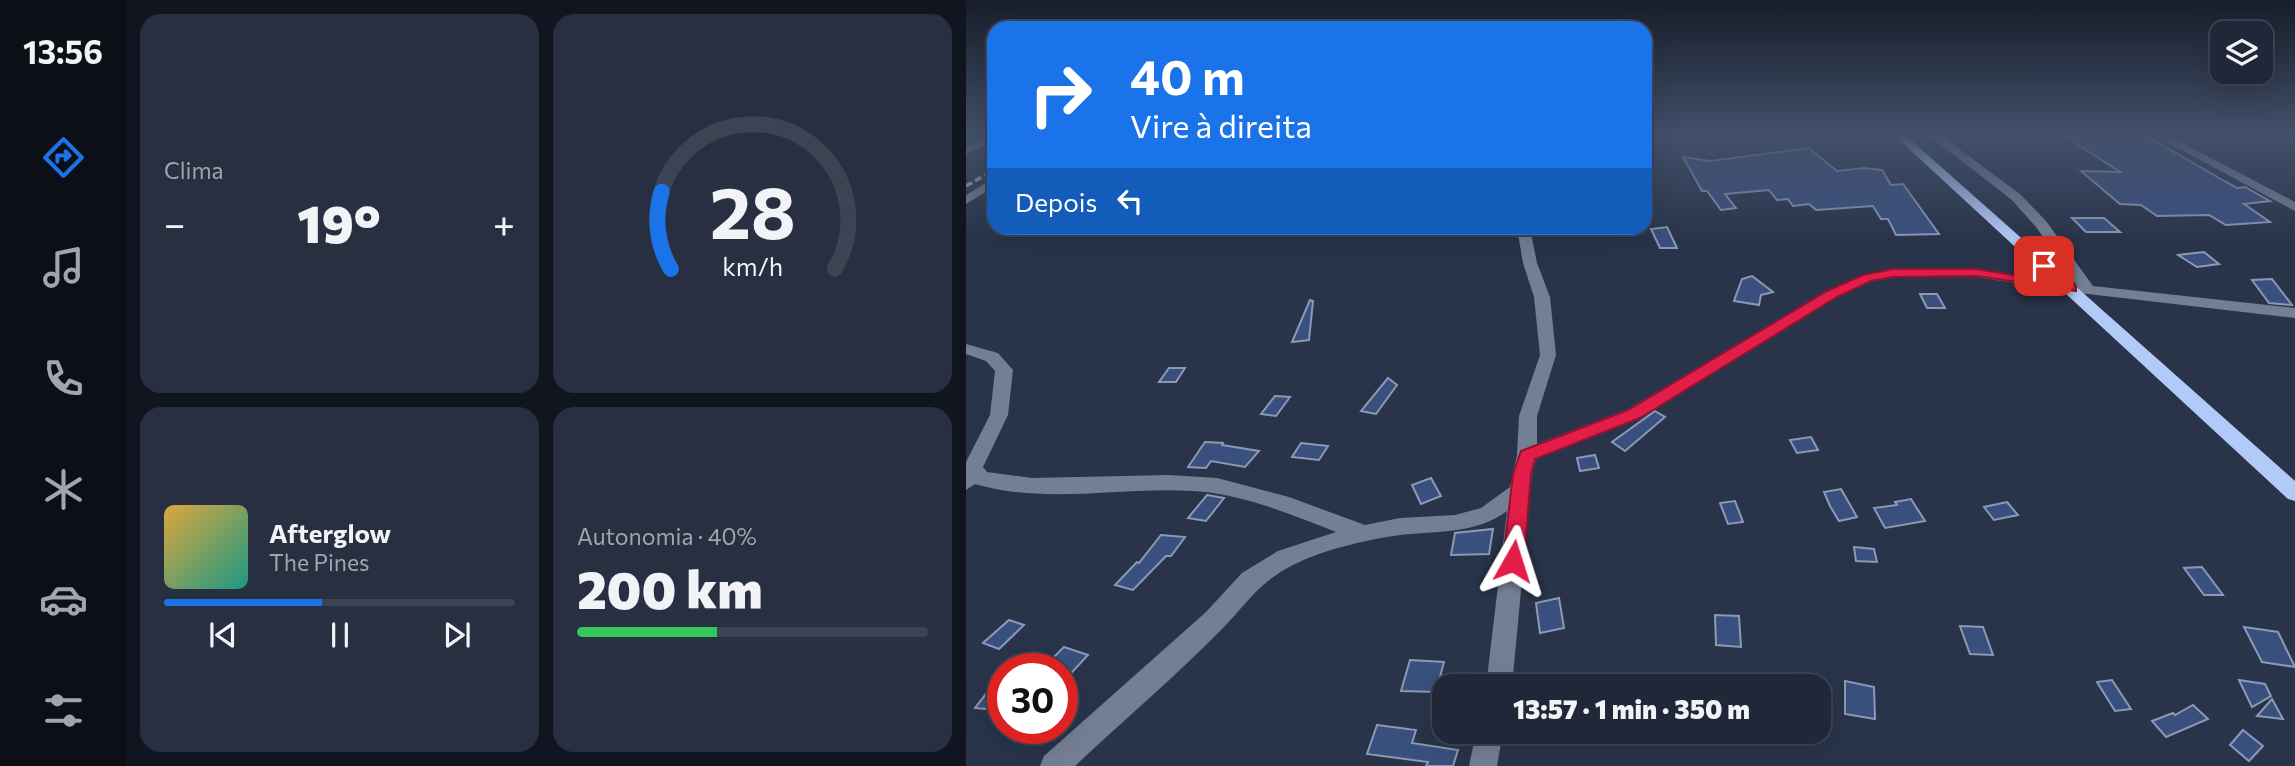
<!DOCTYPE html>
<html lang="pt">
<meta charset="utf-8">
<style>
body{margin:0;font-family:Commissioner,sans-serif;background:#272f40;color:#f1f3f6;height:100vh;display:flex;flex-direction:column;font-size:26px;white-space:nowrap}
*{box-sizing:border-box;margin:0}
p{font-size:23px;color:#a1a5ae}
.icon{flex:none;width:38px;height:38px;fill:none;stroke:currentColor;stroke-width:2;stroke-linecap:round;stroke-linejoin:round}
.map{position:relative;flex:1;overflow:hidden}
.details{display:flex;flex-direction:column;gap:14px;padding:14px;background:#11151f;width:840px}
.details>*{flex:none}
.guide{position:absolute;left:21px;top:21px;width:665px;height:214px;border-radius:21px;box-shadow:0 7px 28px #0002,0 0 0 2px #3c4453;background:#1a73e8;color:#fff;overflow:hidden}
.controls{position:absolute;left:1244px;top:21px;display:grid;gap:14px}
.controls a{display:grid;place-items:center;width:63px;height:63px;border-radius:14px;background:#1f2738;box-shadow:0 7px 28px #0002,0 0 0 2px #3c4453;font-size:35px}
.speed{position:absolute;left:21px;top:653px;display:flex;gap:14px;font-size:35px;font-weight:700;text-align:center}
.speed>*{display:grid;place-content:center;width:91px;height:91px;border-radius:50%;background:#1f2738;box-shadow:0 7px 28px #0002,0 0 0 2px #3c4453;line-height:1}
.speed .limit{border:10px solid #d22;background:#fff;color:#111}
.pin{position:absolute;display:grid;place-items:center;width:60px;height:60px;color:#fff;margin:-30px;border-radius:14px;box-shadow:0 4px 10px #0006}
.me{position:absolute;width:77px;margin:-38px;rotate:6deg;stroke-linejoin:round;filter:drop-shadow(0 0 5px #0008)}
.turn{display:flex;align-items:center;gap:24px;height:147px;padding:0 28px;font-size:32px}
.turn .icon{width:91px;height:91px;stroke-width:2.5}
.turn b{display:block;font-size:49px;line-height:60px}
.then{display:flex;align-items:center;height:66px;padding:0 28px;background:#0003;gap:14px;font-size:26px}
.big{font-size:52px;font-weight:800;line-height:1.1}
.details .tile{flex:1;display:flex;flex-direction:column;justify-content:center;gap:10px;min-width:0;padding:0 24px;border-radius:21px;background:#272f40}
.details .dial{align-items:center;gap:0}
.dial svg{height:182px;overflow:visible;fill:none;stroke:#3c4453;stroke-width:7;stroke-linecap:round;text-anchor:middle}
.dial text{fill:#f1f3f6;stroke:none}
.song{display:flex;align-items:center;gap:21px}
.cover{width:84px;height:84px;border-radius:10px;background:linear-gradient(135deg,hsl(40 70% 55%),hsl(170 70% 35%))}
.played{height:7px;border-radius:4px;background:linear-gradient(90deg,#1a73e8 45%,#3c4453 45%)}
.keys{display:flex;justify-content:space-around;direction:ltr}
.heat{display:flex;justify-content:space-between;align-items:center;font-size:38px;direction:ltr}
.charge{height:10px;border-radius:5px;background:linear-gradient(90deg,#34c759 40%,#3c4453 0)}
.details .tiles{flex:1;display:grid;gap:14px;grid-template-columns:repeat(2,1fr)}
.trip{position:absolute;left:466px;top:674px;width:399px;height:70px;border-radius:21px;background:#1f2738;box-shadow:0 7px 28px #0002,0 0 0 2px #3c4453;font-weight:800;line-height:70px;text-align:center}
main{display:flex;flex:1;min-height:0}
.tab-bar{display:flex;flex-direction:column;width:126px;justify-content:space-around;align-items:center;background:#0c1016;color:#a1a5ae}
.tab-bar .icon{width:49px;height:49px}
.tab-bar .active{color:#1a73e8}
.tab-bar b{font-size:32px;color:#f1f3f6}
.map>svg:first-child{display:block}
.building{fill:#394f7d;stroke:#8b99b4;stroke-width:2}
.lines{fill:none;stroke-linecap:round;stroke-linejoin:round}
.minor{fill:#747f95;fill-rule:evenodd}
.major{fill:#b2caf7;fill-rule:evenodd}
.rail{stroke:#aeb7c8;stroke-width:3.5;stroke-dasharray:7 3.5;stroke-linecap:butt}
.route{fill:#e11d48;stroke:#92132f;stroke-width:2}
</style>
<main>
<nav class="tab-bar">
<b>13:56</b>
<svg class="icon active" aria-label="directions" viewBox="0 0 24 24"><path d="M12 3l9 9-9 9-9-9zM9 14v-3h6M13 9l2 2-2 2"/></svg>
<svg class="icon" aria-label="music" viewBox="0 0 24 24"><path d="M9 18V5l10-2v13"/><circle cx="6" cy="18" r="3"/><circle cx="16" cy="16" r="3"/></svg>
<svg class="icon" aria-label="phone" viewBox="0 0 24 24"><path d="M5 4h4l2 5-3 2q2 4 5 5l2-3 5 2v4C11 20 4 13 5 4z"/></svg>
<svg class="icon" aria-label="climate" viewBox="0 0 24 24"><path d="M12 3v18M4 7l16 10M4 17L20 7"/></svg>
<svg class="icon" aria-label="car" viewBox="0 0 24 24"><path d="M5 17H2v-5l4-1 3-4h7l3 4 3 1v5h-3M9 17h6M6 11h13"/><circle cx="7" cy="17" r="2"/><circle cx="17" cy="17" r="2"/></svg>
<svg class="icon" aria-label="filters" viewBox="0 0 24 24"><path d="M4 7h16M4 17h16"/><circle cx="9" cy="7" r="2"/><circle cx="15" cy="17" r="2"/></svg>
</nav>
<section class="details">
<div class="tiles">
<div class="tile"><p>Clima</p>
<div class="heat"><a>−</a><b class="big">19°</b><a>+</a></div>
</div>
<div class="tile dial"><svg viewBox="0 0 100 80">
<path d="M14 69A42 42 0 1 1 86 69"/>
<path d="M14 69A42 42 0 0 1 10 35" stroke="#1a73e8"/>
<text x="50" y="56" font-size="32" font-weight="700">28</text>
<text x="50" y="72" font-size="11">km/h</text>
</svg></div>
<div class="tile">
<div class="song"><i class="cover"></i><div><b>Afterglow</b><p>The Pines</p></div></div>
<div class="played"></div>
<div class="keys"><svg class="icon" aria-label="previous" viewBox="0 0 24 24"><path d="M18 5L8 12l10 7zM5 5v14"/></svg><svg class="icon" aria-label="pause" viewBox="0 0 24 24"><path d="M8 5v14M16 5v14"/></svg><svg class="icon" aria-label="next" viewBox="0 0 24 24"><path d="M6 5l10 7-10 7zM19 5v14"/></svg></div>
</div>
<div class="tile"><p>Autonomia · 40%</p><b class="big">200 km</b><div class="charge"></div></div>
</div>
</section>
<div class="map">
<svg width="1329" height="766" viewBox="0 0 1329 766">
<rect width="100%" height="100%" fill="#29344a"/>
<g class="building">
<polygon points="1095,134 1177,134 1260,182 1271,188 1279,187 1304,201 1278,204 1304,222 1260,225 1243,215 1191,216 1175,205 1154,204 1115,171 1154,172"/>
<polygon points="843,148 871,171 898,168 916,170 925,185 937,184 973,234 930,235 922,219 915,219 907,206 850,210 843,204 827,206 822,199 811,200 803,190 759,194 770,208 755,210 741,191 736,191 717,157 744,161"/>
<polygon points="1106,218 1138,218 1154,232 1120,232"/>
<polygon points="701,227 711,248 694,248 685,229"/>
<polygon points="1238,252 1253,264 1231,267 1212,255"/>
<polygon points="786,276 807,292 795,295 793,305 768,301 776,279"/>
<polygon points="1306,279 1326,305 1303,303 1286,280"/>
<polygon points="954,294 971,294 979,308 961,308"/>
<polygon points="344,300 347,301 343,340 326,342"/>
<polygon points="203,368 219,368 210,382 193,382"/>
<polygon points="422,378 431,385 410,414 395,411"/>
<polygon points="309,396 324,397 310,416 295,414"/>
<polygon points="689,411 699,417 659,451 646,442"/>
<polygon points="845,437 852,450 831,453 824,440"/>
<polygon points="239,442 257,443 256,445 293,451 279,467 245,461 240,468 222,467"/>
<polygon points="335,443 362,446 353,460 326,457"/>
<polygon points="629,455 633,468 614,471 611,458"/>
<polygon points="465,478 475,496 455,504 446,485"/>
<polygon points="875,489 891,517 873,521 864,506 858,492"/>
<polygon points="241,495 258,498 240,521 222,518"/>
<polygon points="945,499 959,521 919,528 908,508 931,505 929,502"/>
<polygon points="769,501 777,522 762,524 754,503"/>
<polygon points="1041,502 1052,515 1028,520 1018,507"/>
<polygon points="527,529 523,554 485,555 489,533"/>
<polygon points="195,535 219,537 205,556 200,556 167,590 149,585 171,562 173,563"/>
<polygon points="888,547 908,549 911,562 890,561"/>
<polygon points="1236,567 1257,595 1238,595 1218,568"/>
<polygon points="593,598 598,628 574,633 570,603"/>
<polygon points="749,615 773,616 775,647 750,645"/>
<polygon points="43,620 58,625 33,649 17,643"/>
<polygon points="994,626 1017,627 1027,655 1004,654"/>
<polygon points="1278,627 1312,632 1329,667 1296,662"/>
<polygon points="98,647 122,655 96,683 96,668 77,668"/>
<polygon points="444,660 478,662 470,692 435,691"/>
<polygon points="37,672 37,704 32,710 9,708"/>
<polygon points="1146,680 1165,709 1149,711 1131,682"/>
<polygon points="1273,680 1299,684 1305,696 1286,707"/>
<polygon points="879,681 908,687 909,719 879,714"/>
<polygon points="1306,699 1317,719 1291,716"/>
<polygon points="1227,705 1242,719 1200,737 1186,721 1207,713 1209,715"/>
<polygon points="411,725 450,730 446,743 492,750 487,766 460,766 462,762 401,754"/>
<polygon points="1277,730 1297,746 1283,761 1264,745"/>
</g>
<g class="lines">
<g class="minor">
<polygon points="28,134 28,141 0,154 0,147"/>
<path d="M961 134H973L1054 194 1080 221 1127 286 1329 308V318L1105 292 1011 277H927L905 282 871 297 674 417 570 459 566 474 546 686H520L541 511C510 534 471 531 434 535 399 540 359 549 327 565 292 583 282 602 257 628 210 676 158 720 109 766H74L78 756 240 612 276 573 312 551 370 532C324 514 277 494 227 491 155 486 80 505 9 484L0 490V462L24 415 29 371 20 361 0 354V344L32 353 47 370 42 415 17 467 21 472 66 478 203 475 251 478 323 497 399 525 434 518 489 515 515 508 544 487 551 455 553 416 574 355 568 297 557 263 551 228H564L571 263 584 297 590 355 571 416V444L662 409 861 291 896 275 927 269H1011L1110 284 1070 227 1046 200Z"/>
<polygon points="1186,134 1199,134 1329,202 1329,211"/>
<polygon points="28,178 28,187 0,204 0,195"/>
<polygon points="510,732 537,732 531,766 503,766"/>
</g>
<polygon class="major" points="927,134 938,134 1329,481 1329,501 1322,499"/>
<polyline class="rail" points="0,186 28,170"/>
</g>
<linearGradient id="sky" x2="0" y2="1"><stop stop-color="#171d29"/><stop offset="0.56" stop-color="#43506b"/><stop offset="1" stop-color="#43506b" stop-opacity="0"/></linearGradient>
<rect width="1329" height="241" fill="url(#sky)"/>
<polygon class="route" points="1078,262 1110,286 1110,291 1011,276 927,277 905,281 871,297 674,418 569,459 565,474 558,561 555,567 547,569 540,567 537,561 547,474 555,451 662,410 861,291 897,275 927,269 1011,269 1088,282 1071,266"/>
</svg>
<div class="controls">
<a><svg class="icon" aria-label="layers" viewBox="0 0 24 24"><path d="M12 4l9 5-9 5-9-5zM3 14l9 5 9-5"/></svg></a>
</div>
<div class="speed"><div class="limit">30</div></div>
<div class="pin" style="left:1078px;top:266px;background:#d93025"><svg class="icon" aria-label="arrive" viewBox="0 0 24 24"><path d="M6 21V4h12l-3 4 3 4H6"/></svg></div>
<svg class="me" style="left:547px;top:561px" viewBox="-20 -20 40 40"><path d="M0-17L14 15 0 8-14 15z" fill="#e11d48" stroke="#fff" stroke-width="4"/></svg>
<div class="trip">13:57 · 1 min · 350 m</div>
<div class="guide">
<div class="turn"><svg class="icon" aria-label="right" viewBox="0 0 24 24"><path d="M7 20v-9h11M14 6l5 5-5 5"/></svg><div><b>40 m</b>Vire à direita</div></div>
<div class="then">Depois<svg class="icon" aria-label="left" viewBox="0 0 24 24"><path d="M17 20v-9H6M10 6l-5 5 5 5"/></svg></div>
</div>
</div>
</main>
